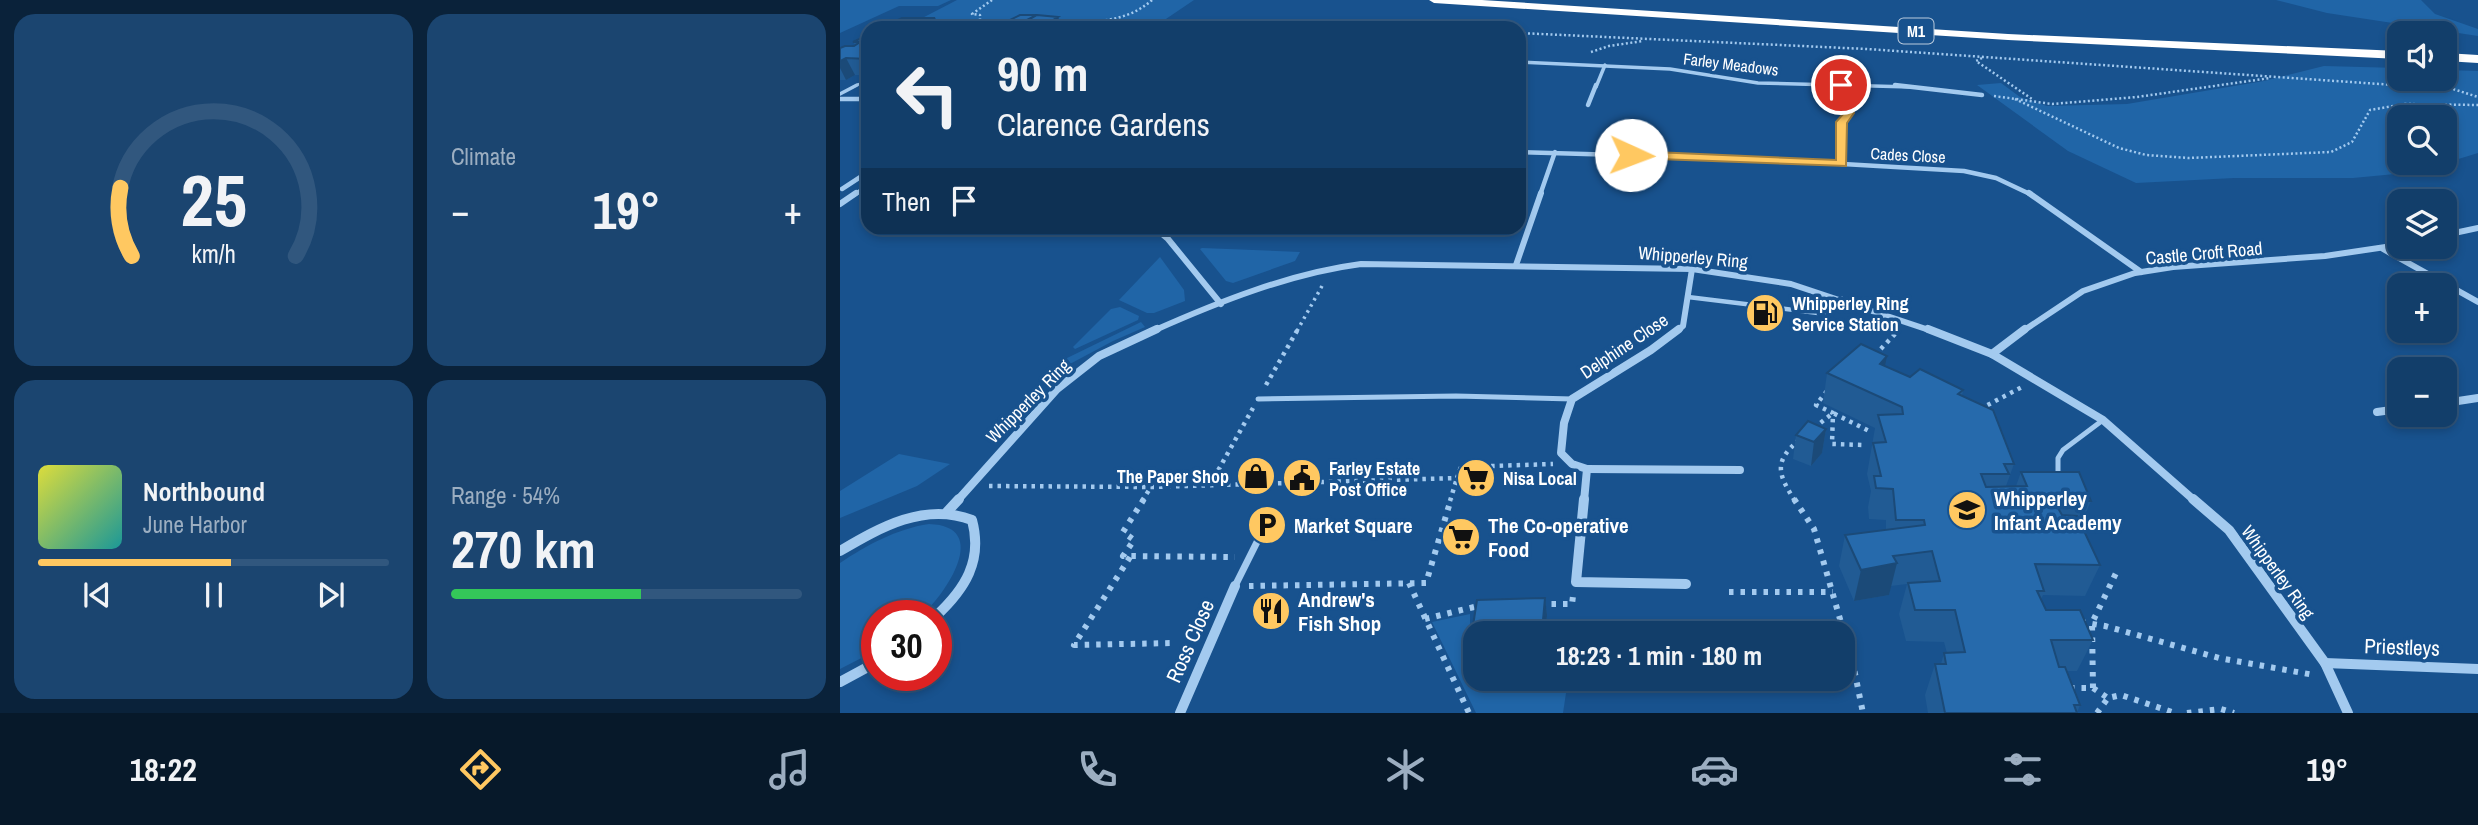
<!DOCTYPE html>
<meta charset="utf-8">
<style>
body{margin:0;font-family:"Archivo Narrow",sans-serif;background:#1b4570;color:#f1f3f6;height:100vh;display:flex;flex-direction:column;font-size:26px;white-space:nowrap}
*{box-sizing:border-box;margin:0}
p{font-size:23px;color:#9caec1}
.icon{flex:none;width:38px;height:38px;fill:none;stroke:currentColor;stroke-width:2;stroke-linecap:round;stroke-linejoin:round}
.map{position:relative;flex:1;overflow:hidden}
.details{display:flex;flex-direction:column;gap:14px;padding:14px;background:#0a223a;width:840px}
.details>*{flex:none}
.banner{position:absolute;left:21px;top:21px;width:665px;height:214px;border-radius:21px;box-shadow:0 4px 10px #0003,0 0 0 2px #31577e;background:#123e6a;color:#f1f3f6;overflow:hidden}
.tools{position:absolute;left:1547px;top:21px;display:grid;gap:14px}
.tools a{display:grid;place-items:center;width:70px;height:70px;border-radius:14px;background:#123e6a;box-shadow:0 4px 10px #0003,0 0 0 2px #31577e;font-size:35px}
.speed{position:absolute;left:21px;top:600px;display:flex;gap:14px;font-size:35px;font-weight:700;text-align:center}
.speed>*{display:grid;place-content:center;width:91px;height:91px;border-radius:50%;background:#123e6a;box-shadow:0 4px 10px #0003,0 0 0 2px #31577e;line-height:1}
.speed .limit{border:10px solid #d22;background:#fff;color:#111}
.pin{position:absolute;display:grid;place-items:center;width:60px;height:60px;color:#fff;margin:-30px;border:4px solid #fff;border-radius:50%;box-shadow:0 2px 7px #0007}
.me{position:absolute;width:77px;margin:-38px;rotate:92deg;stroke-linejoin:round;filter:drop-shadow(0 0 5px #0008)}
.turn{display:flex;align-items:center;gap:24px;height:147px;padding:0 21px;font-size:32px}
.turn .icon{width:91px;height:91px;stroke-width:2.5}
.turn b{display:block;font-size:49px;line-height:60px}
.then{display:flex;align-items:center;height:66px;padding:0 21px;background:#0003;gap:14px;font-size:26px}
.big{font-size:52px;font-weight:700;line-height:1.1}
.details .card{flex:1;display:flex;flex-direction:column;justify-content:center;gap:10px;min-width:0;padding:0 24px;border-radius:21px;background:#1b4570}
.details .dial{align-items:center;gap:0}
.dial svg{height:182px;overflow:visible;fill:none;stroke:#31577e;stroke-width:7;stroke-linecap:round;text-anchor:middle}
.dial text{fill:#f1f3f6;stroke:none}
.song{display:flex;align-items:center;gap:21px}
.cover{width:84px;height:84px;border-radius:10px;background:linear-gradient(135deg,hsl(60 70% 55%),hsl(180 70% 35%))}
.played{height:7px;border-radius:4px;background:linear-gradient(90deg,#ffc861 55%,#31577e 55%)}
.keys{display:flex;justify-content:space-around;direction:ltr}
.heat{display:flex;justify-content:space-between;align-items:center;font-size:38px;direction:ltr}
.charge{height:10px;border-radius:5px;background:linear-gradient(90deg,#34c759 54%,#31577e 0)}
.details .tiles{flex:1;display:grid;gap:14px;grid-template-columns:repeat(2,1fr)}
.trip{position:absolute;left:623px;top:621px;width:392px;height:70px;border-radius:21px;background:#123e6a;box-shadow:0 4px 10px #0003,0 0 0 2px #31577e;font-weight:700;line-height:70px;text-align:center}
.tabs{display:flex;height:112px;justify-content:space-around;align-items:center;background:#07192a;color:#9caec1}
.tabs .icon{width:49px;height:49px}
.tabs .selected{color:#ffc861}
.tabs b{font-size:32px;color:#f1f3f6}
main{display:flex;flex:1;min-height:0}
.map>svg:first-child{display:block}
.green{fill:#2065a7;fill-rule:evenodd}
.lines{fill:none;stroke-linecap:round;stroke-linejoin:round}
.path-far3{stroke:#a3caef;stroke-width:2.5;stroke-dasharray:2 2.5;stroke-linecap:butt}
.path-far2{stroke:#a3caef;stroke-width:3.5;stroke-dasharray:2.5 4.5;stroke-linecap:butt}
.path-far1{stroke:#a3caef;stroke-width:4.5;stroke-dasharray:3.5 5;stroke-linecap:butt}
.path{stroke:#a3caef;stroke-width:6;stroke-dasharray:4.5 7;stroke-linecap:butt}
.service-far4{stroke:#a3caef;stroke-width:2.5}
.service-far3{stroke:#a3caef;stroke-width:3.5}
.service-far2{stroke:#a3caef;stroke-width:4.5}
.service-far1{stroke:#a3caef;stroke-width:5}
.service{stroke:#a3caef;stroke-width:7}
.minor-far4{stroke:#a3caef;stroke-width:3.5}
.minor-far3{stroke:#a3caef;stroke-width:4.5}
.minor-far2{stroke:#a3caef;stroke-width:6}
.minor-far1{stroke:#a3caef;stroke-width:8}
.minor{stroke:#a3caef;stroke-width:10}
.motorway{fill:#fff;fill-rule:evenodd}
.wall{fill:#215b94}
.shaded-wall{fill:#1b4a78}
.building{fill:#266aac;stroke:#1b4a78;stroke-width:2}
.route{fill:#ffc861;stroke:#a6823f;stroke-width:2}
.labels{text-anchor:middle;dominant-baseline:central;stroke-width:7;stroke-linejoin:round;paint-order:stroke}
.shield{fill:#18528e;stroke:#bacbdd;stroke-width:2}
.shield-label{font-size:16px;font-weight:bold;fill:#fff}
.far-street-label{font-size:16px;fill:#fff;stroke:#18528e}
.street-label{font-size:18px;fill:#fff;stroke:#18528e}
.poi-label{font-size:18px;font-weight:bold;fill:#fff;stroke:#18528e;text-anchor:start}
.near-poi-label{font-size:21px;font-weight:bold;fill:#fff;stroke:#18528e;text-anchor:start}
.near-street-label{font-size:21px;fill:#fff;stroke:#18528e}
</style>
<main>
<section class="details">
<div class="tiles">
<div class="card dial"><svg viewBox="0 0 100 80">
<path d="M14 69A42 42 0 1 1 86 69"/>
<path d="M14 69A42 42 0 0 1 9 39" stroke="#ffc861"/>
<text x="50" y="56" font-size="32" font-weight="700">25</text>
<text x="50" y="72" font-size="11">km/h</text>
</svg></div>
<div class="card"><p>Climate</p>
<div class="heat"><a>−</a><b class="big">19°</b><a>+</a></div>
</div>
<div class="card">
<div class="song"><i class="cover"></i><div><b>Northbound</b><p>June Harbor</p></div></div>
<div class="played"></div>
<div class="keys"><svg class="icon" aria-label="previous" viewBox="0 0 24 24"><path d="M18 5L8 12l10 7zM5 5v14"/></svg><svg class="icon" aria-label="pause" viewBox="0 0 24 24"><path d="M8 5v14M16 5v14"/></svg><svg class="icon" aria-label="next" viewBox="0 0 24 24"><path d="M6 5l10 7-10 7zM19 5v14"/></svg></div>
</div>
<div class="card"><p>Range · 54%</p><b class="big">270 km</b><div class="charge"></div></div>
</div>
</section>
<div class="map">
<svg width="1638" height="713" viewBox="0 0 1638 713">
<rect width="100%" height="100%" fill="#18528e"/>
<g class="green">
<polygon points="0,0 111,0 98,6 59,6 0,33"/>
<polygon points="117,0 354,0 320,23 291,22 244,28 63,28"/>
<polygon points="1436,0 1581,0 1595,14 1638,29 1638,36 1487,13"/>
<path d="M1484 66 1559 68V79H1605V70L1638 71V153L1576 172 1513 178H1394L1296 183 1228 151 1137 85 1161 83 1180 97 1207 106 1287 104 1424 81ZM1559 117H1605V163H1559Z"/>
<polygon points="362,248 460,252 455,261 393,283 386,281 360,249"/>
<polygon points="320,257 344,290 345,301 314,313 307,313 279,300"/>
<polygon points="280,307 299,316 298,320 235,349 233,347 271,309"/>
<polygon points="301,322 305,327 273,341 228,365 223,360"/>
<polygon points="59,454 110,464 77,486 0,518 0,491"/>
<path d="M89 524C152 526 106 594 81 616H37V650L0 669V563C27 545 56 529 89 524Z"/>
<polygon points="630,614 630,651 635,651 635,679 669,679 668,690 726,693 723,713 636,713 592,622"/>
</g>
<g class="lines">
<g class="path-far3">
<polyline points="152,0 132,14 140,15 140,20 158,25"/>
<path d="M216 22C250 22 285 24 312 0"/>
<polyline points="437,28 539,28"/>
<polyline points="679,33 1027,49 1613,89 1638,97"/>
<polyline points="751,52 769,46 803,41"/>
<polyline points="1142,58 1136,61 1192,99"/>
<polyline points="1154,96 1212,104 1297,97 1430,78"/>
<polyline points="1175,99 1279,148 1306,155 1349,158 1491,152 1512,142 1530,110 1565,104 1638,105"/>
</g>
<polyline class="path-far2" points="457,331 482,286"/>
<g class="path-far1">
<polyline points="1035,355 1056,333"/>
<polyline points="426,385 458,329"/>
<polyline points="987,391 976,405 993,413 992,444 1025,445"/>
<polyline points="1140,409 1182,387"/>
<polyline points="974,428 993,413 1031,432"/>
<polyline points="370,485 413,408"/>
<polyline points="149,486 311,487 617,478 621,467 713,464"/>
<polyline points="302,501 311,487"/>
<polyline points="610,501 617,478"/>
<path d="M955 501C938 474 933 462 959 440"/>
</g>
<g class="path">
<polyline points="304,499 283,532 294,540 283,556 395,557"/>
<polyline points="954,499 974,529 1013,664 1023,713"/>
<polyline points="290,557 234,645 335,643"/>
<polyline points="569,583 629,713"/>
<polyline points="409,586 586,583 611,499"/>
<polyline points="889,592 993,592"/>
<polyline points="700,604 732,604 733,596"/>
<polyline points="585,619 638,606"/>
<polyline points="1241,622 1265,626 1379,658 1474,675"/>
<polyline points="1230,688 1253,688 1252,623 1277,571"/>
<polyline points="1253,688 1268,698"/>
<polyline points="1257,713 1268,698 1281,695 1335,713"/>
<polyline points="1347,713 1381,709 1394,713"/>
</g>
<polyline class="service-far4" points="13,87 21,83"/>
<polyline class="service-far3" points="0,94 17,85"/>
<polyline class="service-far2" points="848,297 978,313 989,312 1002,299"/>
<g class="service-far1">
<polyline points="418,399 616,396 732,399"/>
<polyline points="1218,476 1218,458 1223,450 1263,420"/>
</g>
<polyline class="service" points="395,586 418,540"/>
<g class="minor-far4">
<polyline points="679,62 830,69 918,83 1071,87"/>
<polyline points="756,87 765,65"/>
</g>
<g class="minor-far3">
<polyline points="1001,85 1009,113 1002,122 1002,164"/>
<polyline points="1055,85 1142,95"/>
<polyline points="0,99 28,99"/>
<polyline points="748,105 756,85"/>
<polyline points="679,152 918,159 1124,171 1156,178 1192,195"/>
<polyline points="2,189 28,172"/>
<polyline points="14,195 23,189"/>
<polyline points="700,195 715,152"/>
</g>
<g class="minor-far2">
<polyline points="1189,193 1301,272"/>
<polyline points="0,204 16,193"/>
<polyline points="315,228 328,239 381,304"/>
<polyline points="1605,235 1638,228"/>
<polyline points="1543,249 1638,302"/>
<polyline points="676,265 701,193"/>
<path d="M313 331C378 302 451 273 521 264L852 269 951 284 1092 331"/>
<polyline points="837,331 843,326 852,269"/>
<polyline points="1183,331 1243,291 1295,273 1333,267 1485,256 1559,245"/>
</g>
<g class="minor-far1">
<polyline points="1088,329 1152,354 1263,420 1355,501"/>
<polyline points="1152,354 1185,329"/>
<polyline points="1605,403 1638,398"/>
<polyline points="1537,412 1559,409"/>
<polyline points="747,469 900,470"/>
<polyline points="117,501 217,389 259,356 317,329"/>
<polyline points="744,501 747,469 732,464 721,453 724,423 732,399 811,350 839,329"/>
</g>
<g class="minor">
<polyline points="744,499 736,582 846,584"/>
<polyline points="1353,499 1389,530 1485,663 1508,713"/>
<polyline points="107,512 119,499"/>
<path d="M0 551C41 527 84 502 132 520 143 561 125 589 96 616"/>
<polyline points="1485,663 1638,669"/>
<polyline points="0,682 37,662"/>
<polyline points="340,713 395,586"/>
</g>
<g class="motorway">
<polygon points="589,0 642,0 1168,34 1559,51 1559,59 1168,40 594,3"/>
<polygon points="1605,53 1638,55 1638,63 1605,61"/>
</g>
</g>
<g class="wall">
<polygon points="218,17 222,28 125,28 164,23"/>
<polygon points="62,18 100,28 42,28"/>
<polygon points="28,35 28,75 15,75 6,80 0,80 0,48 14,46 15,45 13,42"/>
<polygon points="1045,366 1070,377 1123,390 1122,396 1174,464 1166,486 1176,486 1181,472 1251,501 1241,524 1260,565 1245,596 1203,595 1201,599 1206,610 1253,640 1237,671 1227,671 1240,705 1237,713 1088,713 1085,695 1095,664 1101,664 1104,653 1107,653 1104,642 1066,641 1059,614 1067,584 1051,586 1049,595 1014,601 999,566 1005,535 1046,530 1046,520 1029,519 1028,507 1031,491 1027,474 1035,428 983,403 987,373"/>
<polygon points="986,429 982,453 971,466 953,459 956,435"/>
<polygon points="705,598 707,615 705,634 635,634 635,649 632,632"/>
</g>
<g class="shaded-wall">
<polygon points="218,17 222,28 208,28 206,24"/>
<polygon points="95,18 100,28 85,28 83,24"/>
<polygon points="197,23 199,28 175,28"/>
<polygon points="6,58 15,75 6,80 0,68 0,61"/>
<polygon points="1047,356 1041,386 1040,364"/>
<polygon points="986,429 982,453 971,466 974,442"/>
<polygon points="1057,563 1049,595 1014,601 1021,570"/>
<polygon points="705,598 707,615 705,634 702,634"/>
</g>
<g class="building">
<polygon points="180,15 197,15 187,20 164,23"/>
<polygon points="197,15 218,17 206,24 197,23 191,28 125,28 132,24 171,23 188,20"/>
<polygon points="62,18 95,18 83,24 73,24 65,28 42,28"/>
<polygon points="28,35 28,59 6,58 0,61 0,48 5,46 14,46 20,42 13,42"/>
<polygon points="1021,344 1047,356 1040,364 1070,377 1080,369 1123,390 1118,394 1153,410 1174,464 1164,464 1169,474 1141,474 1146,487 1187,486 1181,472 1239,472 1251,501 1214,501 1222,515 1237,516 1260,565 1195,564 1204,591 1197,591 1206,610 1240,610 1253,640 1211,640 1219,667 1225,667 1240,705 1234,705 1237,713 1105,713 1095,664 1106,664 1104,653 1125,652 1115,610 1075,610 1068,583 1100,581 1092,551 1053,556 1057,563 1021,570 1005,535 1085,525 1084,520 1056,520 1053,489 1036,488 1034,476 1041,476 1033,443 1046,442 1038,415 1063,414 1062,407 987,373"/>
<polygon points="968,421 986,429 974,442 956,435"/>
<polygon points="705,598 702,631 632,632 637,600"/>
</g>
<polygon class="route" points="1001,82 1006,85 1014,113 1007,123 1006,166 791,158 786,155 791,151 996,160 996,122 1004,113 996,85"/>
<defs>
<symbol id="fuel-disc" viewBox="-11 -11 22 22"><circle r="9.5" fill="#ffc861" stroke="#18528e"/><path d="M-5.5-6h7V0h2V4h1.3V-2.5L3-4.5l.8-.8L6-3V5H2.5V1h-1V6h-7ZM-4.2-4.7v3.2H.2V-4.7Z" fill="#111"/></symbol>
<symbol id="shop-disc" viewBox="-11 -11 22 22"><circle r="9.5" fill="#ffc861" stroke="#18528e"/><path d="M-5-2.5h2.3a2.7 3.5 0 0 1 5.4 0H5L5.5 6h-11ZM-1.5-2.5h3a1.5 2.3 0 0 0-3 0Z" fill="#111"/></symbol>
<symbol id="civic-disc" viewBox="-11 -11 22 22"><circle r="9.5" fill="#ffc861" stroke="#18528e"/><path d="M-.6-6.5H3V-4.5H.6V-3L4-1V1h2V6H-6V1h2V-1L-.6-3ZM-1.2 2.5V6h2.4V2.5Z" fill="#111"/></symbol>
<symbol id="supermarket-disc" viewBox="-11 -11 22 22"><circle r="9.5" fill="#ffc861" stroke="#18528e"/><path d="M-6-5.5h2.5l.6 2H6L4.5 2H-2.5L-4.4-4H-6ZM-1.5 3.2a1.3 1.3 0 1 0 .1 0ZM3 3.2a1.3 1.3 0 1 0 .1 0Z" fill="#111"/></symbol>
<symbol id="school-disc" viewBox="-11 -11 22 22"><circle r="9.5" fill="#ffc861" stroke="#18528e"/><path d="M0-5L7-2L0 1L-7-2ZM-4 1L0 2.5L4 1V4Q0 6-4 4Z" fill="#111"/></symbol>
<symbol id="parking-disc" viewBox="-11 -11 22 22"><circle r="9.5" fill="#ffc861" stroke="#18528e"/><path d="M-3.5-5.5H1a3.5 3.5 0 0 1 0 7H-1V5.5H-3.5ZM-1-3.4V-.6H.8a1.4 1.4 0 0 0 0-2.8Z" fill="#111"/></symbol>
<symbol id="restaurant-disc" viewBox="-11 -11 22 22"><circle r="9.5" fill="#ffc861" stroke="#18528e"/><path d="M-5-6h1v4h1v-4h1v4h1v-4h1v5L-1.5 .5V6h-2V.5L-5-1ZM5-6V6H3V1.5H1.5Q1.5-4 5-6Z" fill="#111"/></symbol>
</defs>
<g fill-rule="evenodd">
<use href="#fuel-disc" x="903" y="291" width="44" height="44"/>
<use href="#shop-disc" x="394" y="454" width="44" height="44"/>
<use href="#civic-disc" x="440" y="456" width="44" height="44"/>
<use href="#supermarket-disc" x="614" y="456" width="44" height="44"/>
<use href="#school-disc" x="1105" y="488" width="44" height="44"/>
<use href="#parking-disc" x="405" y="503" width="44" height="44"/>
<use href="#supermarket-disc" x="599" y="515" width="44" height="44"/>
<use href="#restaurant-disc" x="409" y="589" width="44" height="44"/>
</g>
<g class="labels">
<rect class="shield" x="1058.5" y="18.5" width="35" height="25" rx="5"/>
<g class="shield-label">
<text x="1076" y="31">M1</text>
</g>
<g class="far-street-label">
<text transform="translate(891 64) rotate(7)">Farley Meadows</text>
<text transform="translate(1068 155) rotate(3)">Cades Close</text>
</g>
<g class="street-label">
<text transform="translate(1364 253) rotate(-5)">Castle Croft Road</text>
<text transform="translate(853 257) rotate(5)">Whipperley Ring</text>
<text transform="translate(784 346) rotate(-34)">Delphine Close</text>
<text transform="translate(188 401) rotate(-45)">Whipperley Ring</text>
<text transform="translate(1438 572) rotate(54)">Whipperley Ring</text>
</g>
<g class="poi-label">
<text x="952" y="303">Whipperley Ring<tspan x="952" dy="21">Service Station</tspan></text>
<text x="489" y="468">Farley Estate<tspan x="489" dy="21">Post Office</tspan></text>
<text x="389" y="476" text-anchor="end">The Paper Shop</text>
<text x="663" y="478">Nisa Local</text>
</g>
<g class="near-poi-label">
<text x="1154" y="498">Whipperley<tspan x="1154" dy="24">Infant Academy</tspan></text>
<text x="454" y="525">Market Square</text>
<text x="648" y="525">The Co-operative<tspan x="648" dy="24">Food</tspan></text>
<text x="458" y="599">Andrew's<tspan x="458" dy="24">Fish Shop</tspan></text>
</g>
<g class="near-street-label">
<text transform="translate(350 641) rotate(-66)">Ross Close</text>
<text transform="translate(1562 647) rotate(2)">Priestleys</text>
</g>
</g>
</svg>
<div class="tools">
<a><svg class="icon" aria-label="sound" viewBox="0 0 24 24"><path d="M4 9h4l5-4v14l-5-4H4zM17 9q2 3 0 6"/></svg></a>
<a><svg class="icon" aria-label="search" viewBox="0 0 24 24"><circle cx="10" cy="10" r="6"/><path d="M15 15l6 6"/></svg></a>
<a><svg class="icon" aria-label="layers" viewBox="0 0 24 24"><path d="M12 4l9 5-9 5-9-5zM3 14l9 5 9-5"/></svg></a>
<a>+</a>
<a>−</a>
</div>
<div class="speed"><div class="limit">30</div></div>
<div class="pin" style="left:1001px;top:85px;background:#d93025"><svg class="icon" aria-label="arrive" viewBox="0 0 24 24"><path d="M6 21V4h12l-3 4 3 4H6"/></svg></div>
<svg class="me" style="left:791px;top:155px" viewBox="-20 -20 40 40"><circle r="19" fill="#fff"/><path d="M0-13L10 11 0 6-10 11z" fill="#ffc861"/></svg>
<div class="trip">18:23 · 1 min · 180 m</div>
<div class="banner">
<div class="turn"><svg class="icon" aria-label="left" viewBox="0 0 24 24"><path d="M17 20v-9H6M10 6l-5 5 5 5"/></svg><div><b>90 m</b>Clarence Gardens</div></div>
<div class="then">Then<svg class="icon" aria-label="arrive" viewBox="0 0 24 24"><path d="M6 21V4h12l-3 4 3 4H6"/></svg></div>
</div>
</div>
</main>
<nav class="tabs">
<b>18:22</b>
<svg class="icon selected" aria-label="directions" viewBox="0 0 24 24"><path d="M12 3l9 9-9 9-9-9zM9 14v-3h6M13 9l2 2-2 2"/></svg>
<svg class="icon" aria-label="music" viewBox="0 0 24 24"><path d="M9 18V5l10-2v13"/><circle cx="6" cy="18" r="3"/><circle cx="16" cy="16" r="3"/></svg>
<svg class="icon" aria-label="phone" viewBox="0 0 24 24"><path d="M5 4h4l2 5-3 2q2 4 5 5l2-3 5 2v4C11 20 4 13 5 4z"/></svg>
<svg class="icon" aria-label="climate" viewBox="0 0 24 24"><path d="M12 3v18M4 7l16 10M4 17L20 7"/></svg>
<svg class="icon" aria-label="car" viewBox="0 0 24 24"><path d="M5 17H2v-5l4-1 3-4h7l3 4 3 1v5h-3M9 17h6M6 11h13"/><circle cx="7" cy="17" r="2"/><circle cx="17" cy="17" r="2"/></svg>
<svg class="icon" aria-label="filters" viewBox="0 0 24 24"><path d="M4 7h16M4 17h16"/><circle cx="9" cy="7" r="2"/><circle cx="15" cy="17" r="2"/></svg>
<b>19°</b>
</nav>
